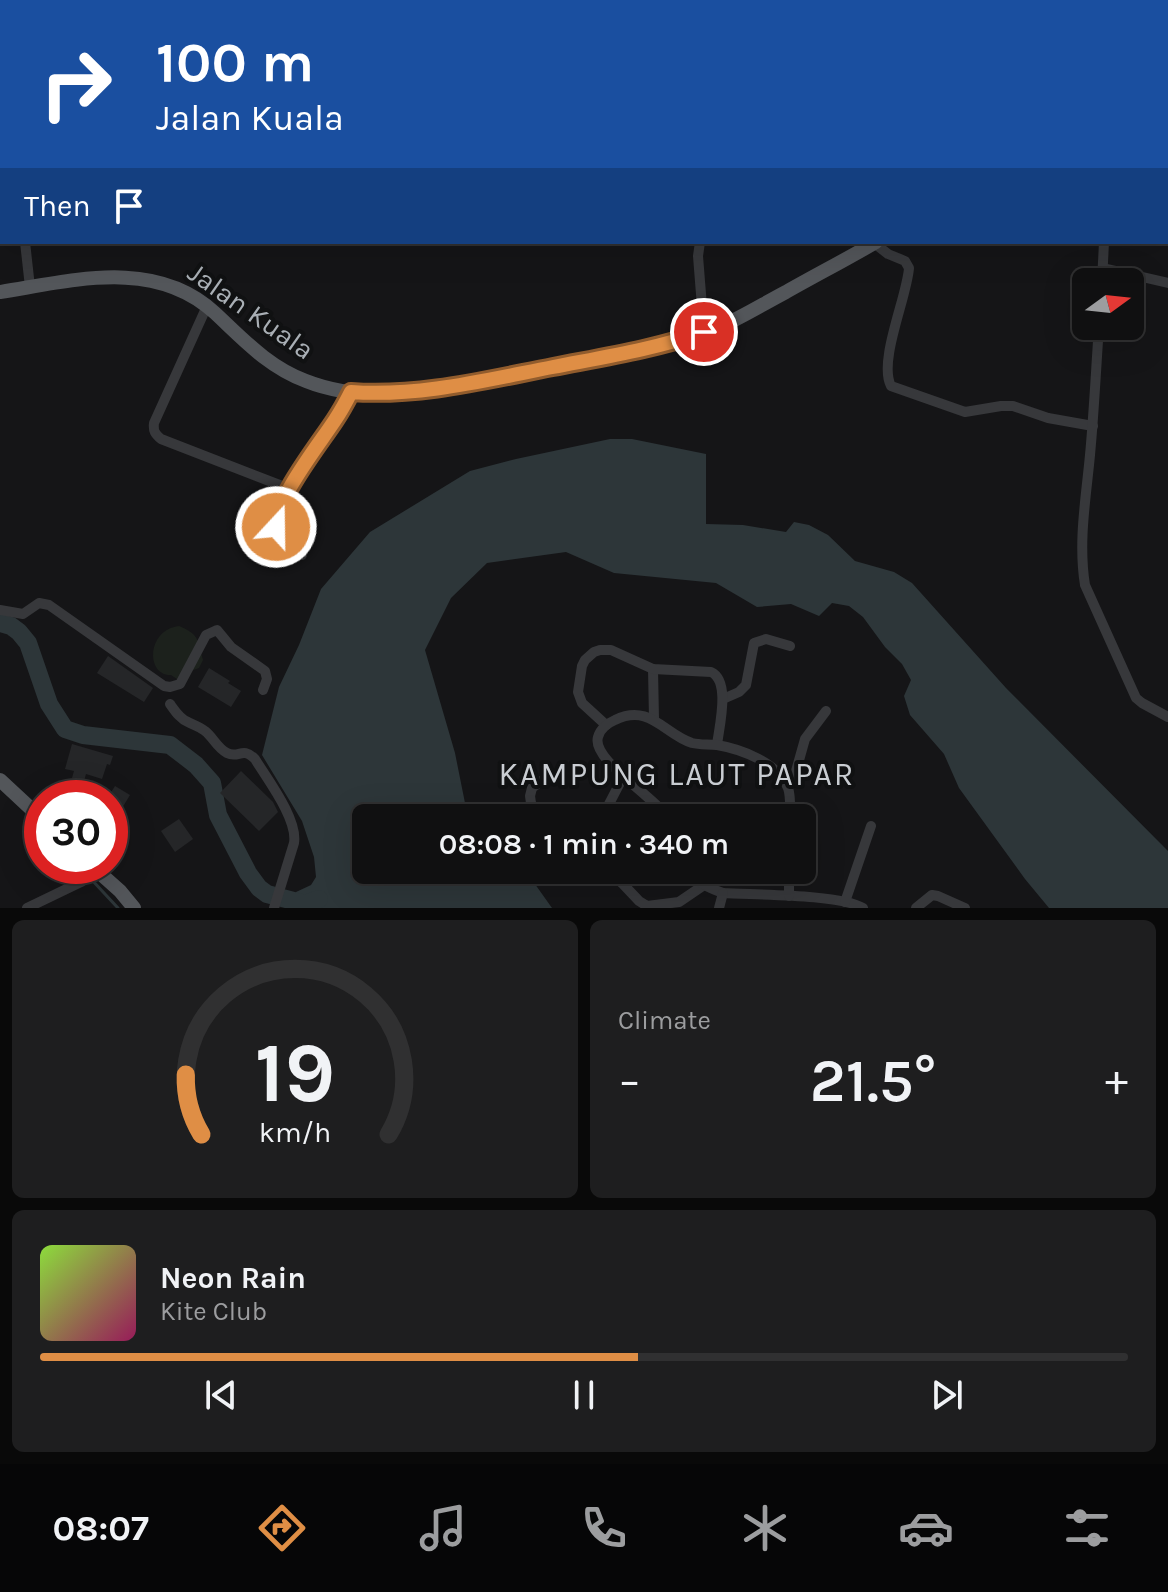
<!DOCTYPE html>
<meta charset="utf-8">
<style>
body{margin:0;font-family:Karla,sans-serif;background:#1e1e1f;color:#f1f3f6;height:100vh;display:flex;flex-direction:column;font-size:30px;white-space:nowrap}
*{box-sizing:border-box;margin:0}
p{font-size:26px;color:#9c9d9f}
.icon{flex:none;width:44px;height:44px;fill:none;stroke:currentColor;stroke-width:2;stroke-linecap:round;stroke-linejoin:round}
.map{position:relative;height:908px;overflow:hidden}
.drawer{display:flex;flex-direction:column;gap:12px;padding:12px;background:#090909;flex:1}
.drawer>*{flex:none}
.hud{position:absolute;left:0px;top:0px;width:1168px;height:244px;box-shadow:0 8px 32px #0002,0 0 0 2px #303031;background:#1a4fa0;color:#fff;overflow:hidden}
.needle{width:52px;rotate:75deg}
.controls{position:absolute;left:1072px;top:268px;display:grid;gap:16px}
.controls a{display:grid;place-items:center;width:72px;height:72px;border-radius:12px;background:#101011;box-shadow:0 8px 32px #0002,0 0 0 2px #303031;font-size:40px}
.speed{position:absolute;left:24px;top:780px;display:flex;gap:16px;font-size:40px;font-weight:700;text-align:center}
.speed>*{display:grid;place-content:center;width:104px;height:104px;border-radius:50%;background:#101011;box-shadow:0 8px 32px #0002,0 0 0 2px #303031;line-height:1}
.speed .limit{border:12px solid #d22;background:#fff;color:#111}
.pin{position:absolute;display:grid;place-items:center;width:68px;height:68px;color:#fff;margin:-34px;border:4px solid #fff;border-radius:50%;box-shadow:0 2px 8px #0007}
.me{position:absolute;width:88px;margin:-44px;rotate:21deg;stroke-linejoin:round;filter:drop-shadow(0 0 6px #0008)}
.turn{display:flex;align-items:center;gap:28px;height:168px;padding:0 24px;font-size:36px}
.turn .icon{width:104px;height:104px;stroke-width:2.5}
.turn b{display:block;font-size:56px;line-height:68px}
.then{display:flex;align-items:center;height:76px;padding:0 24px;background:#0003;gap:16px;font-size:30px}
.big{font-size:60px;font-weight:600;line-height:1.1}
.drawer .card{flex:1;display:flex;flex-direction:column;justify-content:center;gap:12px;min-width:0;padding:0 28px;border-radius:12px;background:#1e1e1f}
.drawer .dial{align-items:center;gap:0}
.dial svg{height:208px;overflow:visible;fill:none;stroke:#303031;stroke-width:7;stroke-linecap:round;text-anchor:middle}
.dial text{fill:#f1f3f6;stroke:none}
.song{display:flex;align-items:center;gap:24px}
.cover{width:96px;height:96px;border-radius:12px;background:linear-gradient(135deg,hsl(90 70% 55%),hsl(330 70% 35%))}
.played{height:8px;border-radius:4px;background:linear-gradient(90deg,#df8e45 55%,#303031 55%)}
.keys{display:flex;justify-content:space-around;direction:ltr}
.heat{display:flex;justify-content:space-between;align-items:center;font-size:44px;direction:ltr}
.drawer .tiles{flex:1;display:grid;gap:12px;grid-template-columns:1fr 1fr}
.card:last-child{grid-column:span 2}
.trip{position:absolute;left:352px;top:804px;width:464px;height:80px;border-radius:12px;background:#101011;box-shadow:0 8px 32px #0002,0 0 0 2px #303031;font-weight:600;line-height:80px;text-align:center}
.tab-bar{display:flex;height:128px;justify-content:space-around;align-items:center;background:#060607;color:#9c9d9f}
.tab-bar .icon{width:56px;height:56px}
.tab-bar .selected{color:#df8e45}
.tab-bar b{font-size:36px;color:#f1f3f6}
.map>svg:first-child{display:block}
.green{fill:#1c211c}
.water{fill:#2d3639}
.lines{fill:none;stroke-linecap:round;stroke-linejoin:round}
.stream{stroke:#2d3639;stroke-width:3}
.river{stroke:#2d3639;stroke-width:18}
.building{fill:#252628}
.minor{stroke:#37383b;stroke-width:10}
.major{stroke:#53565a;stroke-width:14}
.route-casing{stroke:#915c2d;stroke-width:20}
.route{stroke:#df8e45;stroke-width:14}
.labels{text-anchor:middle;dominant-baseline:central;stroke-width:8;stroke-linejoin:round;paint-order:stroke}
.street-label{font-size:28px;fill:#a9afb5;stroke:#101112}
.quarter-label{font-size:32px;letter-spacing:2px;fill:#c9cdd2;stroke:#101112}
</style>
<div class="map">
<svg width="1168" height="908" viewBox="0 0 1168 908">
<rect width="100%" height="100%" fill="#151517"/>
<path class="green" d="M179 626C199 634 198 640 203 660L199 668 188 672 184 679H177L171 675C146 676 146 630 179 626Z"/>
<polygon class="water" points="610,439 632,439 706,454 706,524 743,525 786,532 794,522 809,525 828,535 855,561 894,572 912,583 1006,688 1168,851 1168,908 1049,908 1025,879 959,788 944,754 910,715 904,696 911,680 902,664 885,647 863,617 849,606 832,603 819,616 791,604 757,607 716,583 614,573 566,552 487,563 451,598 425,650 455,753 466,808 476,818 366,818 366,870 525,870 552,908 296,908 296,892 311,885 316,877 314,857 302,821 262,755 279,687 299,645 321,589 370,532 470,471 516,459"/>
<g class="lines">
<polyline class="stream" points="74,866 91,879 118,908"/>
<polyline class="river" points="0,623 11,626 19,632 28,643 49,704 65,729 83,735 170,745 196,765 212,783 218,815 248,873 259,888 267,894 305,904 319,899"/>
</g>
<g class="building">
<polygon points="108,656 153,688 144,702 97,673"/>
<polygon points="209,668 230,681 228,683 241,691 231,707 198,687"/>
<polygon points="72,744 113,756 110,765 107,764 102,779 86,774 84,781 72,778 74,771 65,769"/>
<polygon points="241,771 273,802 278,812 259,831 220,793"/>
<polygon points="115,786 130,795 110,828 110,794"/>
<polygon points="179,819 193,839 175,852 161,831"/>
</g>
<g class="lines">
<g class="minor">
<polyline points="493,0 496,2"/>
<polyline points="1143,2 1144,0"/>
<polyline points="1166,88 1168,89"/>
<polyline points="0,94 2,97"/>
<polyline points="25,242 30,287"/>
<polyline points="700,242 698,256 704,332"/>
<path d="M874 243 888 254 905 261 909 268C907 297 878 361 891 386L965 412 1001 406H1013L1048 418 1093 426"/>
<polyline points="1103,268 1168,283"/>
<polyline points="1102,282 1104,242"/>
<path d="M207 306 154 423C153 431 155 434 161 439L290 489"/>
<path d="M1099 326C1096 369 1094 412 1090 455 1086 498 1078 542 1085 585L1136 698 1142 703 1168 717"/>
<path d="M302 555C294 548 279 538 276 528 270 510 324 438 335 419 341 411 346 401 351 392"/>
<polyline points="0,610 23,614 39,603 49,605 164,686 170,687 180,684 206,635 217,630 231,647 265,671 267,679 263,690"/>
<polyline points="653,669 654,719"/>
<polyline points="723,699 739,692 746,685 754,643 766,639 790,646"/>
<path d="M170 704C175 711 180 719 188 722 193 725 199 726 205 731 213 737 217 748 227 753 239 759 242 746 255 759 267 779 298 819 294 843L274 908"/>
<path d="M606 725 582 703 578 692 582 666 585 660 594 652 600 650H611L653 669 711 672C731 681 719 727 717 745"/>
<polyline points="788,787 796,771 805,739 826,711"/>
<polyline points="540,818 531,803 530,796 532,788 541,781"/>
<polyline points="606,818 609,804 623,777"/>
<path d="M667 818C656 797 591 760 598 737 600 729 608 723 615 720 650 703 664 734 692 743 700 745 708 744 717 745 741 749 779 763 788 788 791 797 790 808 790 818"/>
<polyline points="606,870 622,883 639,901 647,906 679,902 704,885"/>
<path d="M689 870C697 883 709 888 723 893 754 895 840 894 863 908"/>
<polyline points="578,879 583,870"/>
<polyline points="789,896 789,870"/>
<polyline points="845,902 871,826"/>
<polyline points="27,908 81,882 98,871"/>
<polyline points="719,908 723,893"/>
<polyline points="916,908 932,895 938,896 965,908"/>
</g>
<g class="major">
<polyline points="1041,0 1041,2"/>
<path d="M0 292C71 281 155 257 215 313 243 339 268 367 306 381 381 411 475 382 551 368 608 357 667 348 722 326 744 316 765 303 786 292 816 275 847 259 876 242"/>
<polyline points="0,780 42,819"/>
<polyline points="92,866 120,891 134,908"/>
</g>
</g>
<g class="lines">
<defs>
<path id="route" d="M276 527C276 498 318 446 335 420 341 411 346 402 351 392 419 397 486 380 553 367 604 357 655 349 704 332"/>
</defs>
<use href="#route" class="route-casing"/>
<use href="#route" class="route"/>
</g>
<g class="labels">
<g class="street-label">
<text transform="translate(251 311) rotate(35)">Jalan Kuala</text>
</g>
<g class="quarter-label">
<text x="677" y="774">KAMPUNG LAUT PAPAR</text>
</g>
</g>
</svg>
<div class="controls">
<a><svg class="needle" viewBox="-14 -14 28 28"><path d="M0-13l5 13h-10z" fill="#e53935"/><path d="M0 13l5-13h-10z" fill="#9c9d9f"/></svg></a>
</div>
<div class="speed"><div class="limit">30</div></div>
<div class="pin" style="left:704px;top:332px;background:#d93025"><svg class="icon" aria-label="arrive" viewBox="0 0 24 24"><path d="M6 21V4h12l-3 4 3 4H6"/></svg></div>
<svg class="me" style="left:276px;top:527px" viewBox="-20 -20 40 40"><circle r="17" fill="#df8e45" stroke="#fff" stroke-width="3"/><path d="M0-11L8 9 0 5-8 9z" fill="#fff"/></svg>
<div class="trip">08:08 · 1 min · 340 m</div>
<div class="hud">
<div class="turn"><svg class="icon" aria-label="right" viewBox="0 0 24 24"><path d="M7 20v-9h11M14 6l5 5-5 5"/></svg><div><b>100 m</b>Jalan Kuala</div></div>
<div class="then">Then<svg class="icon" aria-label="arrive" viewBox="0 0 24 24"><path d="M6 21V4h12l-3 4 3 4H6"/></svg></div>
</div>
</div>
<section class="drawer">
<div class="tiles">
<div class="card dial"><svg viewBox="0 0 100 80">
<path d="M14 69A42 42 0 1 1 86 69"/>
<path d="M14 69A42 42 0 0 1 8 46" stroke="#df8e45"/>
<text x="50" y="56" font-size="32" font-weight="700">19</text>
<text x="50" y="72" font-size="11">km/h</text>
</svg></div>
<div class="card"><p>Climate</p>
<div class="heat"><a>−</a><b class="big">21.5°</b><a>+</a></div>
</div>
<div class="card">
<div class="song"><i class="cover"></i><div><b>Neon Rain</b><p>Kite Club</p></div></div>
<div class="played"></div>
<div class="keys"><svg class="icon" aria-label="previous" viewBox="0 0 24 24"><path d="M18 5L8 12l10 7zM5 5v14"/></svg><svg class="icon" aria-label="pause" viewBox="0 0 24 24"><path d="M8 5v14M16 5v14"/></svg><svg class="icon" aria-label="next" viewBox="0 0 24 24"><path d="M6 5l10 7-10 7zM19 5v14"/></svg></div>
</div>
</div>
</section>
<nav class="tab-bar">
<b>08:07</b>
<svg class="icon selected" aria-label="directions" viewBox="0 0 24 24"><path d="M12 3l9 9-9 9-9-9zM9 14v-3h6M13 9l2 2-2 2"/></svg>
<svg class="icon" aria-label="music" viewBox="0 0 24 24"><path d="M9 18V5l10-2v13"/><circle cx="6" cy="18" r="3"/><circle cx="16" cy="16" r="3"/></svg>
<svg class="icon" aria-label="phone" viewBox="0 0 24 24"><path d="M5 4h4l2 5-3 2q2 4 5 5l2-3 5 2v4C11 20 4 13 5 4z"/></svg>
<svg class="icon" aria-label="climate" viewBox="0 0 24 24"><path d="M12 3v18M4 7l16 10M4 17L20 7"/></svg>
<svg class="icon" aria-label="car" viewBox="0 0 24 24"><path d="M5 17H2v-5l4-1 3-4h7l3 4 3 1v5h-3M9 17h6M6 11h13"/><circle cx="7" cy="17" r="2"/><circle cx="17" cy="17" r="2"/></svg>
<svg class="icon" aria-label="filters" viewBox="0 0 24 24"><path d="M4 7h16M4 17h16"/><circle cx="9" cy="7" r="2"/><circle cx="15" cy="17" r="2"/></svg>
</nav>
